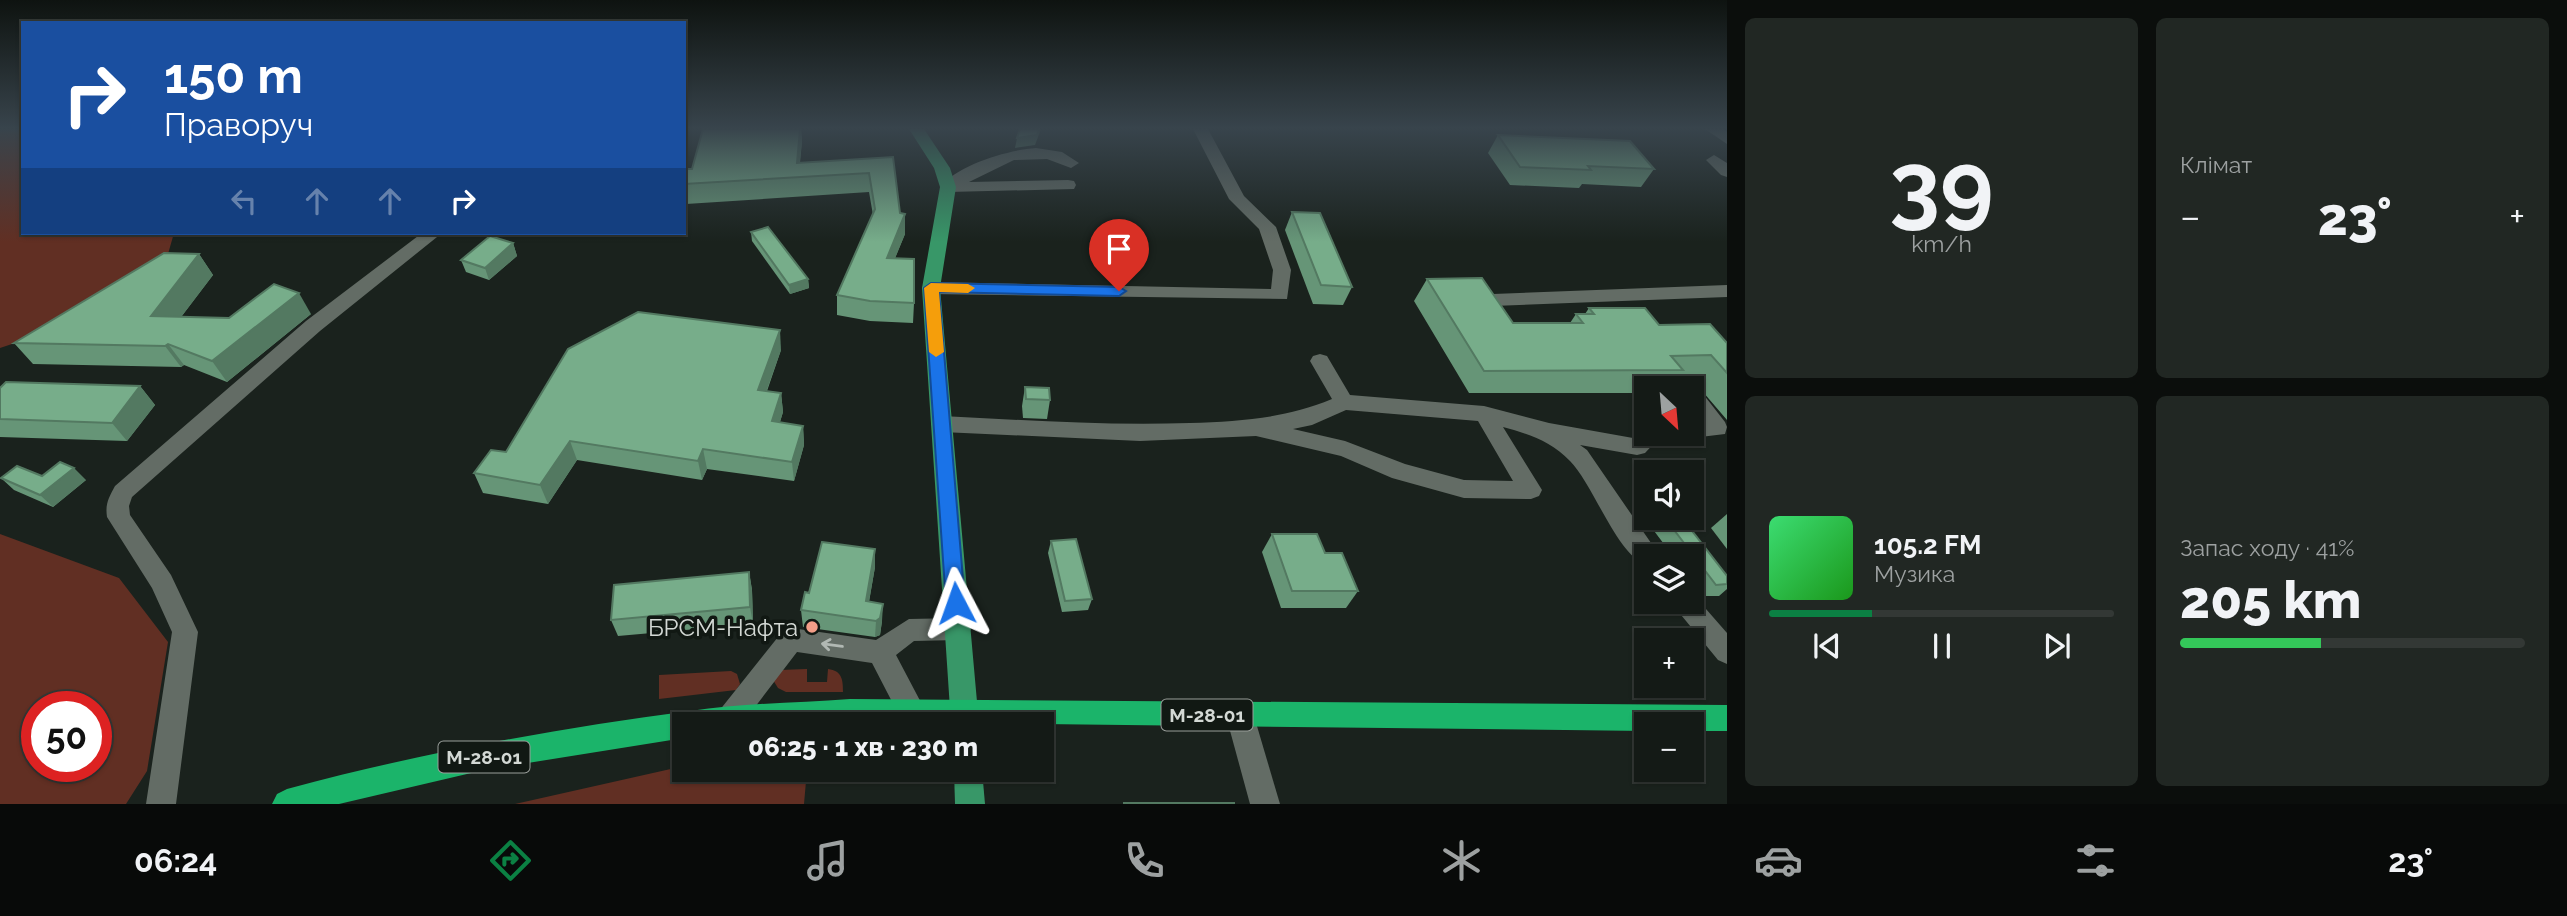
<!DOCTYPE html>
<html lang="uk">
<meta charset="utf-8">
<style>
body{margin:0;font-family:Raleway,sans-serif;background:#212723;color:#f1f3f6;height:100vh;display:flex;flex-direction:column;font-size:26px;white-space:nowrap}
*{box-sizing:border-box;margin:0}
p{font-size:23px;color:#9da1a1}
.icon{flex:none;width:38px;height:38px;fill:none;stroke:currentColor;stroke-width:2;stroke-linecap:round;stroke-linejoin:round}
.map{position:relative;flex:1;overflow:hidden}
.drawer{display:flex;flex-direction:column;gap:18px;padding:18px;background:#0b0e0c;width:840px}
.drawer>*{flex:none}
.top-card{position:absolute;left:21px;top:21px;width:665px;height:214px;border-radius:0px;box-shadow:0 2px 5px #0004,0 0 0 2px #333835;background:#1a4fa0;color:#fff;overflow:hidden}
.needle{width:46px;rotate:154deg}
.controls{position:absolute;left:1634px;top:376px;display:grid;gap:14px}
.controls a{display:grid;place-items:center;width:70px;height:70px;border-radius:0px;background:#141a16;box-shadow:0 2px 5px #0004,0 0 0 2px #333835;font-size:35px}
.speed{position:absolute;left:21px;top:691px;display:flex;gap:14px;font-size:35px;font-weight:700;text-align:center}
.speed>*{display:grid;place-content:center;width:91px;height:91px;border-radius:50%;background:#141a16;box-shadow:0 2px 5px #0004,0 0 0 2px #333835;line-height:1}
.speed .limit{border:10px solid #d22;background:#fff;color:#111}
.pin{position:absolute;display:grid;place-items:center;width:60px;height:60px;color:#fff;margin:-72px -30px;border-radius:50% 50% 50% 0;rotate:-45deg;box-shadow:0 0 7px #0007}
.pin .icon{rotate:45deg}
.me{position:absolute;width:77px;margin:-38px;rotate:356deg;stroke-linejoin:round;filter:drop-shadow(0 0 5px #0008)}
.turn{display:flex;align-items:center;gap:24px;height:147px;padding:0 28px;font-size:32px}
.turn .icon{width:91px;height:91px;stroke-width:2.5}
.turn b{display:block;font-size:49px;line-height:60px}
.lanes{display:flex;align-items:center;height:66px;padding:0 28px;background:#0003;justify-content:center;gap:35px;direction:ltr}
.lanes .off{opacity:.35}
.big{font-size:52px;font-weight:800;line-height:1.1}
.drawer .tile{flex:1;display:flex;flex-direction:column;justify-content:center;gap:10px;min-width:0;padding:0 24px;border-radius:10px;background:#212723}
.drawer .dial{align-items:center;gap:0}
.dial b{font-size:91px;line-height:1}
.song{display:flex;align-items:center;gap:21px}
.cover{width:84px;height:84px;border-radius:10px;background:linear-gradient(135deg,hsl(140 70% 55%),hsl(120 70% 35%))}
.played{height:7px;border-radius:4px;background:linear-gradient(90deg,#0b8043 30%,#333835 30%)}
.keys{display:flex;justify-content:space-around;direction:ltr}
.heat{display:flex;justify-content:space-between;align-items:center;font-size:38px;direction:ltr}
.charge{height:10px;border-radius:5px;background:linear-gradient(90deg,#34c759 41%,#333835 0)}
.drawer .tiles{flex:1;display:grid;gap:18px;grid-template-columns:repeat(2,1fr)}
.trip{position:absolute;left:672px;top:712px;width:382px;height:70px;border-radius:0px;background:#141a16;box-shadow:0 2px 5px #0004,0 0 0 2px #333835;font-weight:800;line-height:70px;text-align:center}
.dock{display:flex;height:112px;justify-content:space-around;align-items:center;background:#080a09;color:#9da1a1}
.dock .icon{width:49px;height:49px}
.dock .selected{color:#0b8043}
.dock b{font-size:32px;color:#f1f3f6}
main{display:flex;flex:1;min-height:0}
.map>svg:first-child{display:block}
.green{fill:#612f23;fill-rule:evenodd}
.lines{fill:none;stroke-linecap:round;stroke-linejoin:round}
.minor{fill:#636c65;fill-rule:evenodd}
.major{fill:#389768;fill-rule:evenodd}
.highway{fill:#1bb46a;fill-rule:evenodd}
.wall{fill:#669577}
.shaded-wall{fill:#537961}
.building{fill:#77ad8a;stroke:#537961;stroke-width:2}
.oneway{stroke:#b1b8b3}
.route{fill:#1a73e8;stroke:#114b97;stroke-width:2}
.slow{fill:#f59e0b}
.poi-dot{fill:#f49e88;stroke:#111813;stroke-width:2.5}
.labels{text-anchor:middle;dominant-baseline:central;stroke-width:7;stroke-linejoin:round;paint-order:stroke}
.shield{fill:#111813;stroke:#999e9a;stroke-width:2}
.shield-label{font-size:19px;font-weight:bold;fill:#d3d8d4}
.near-poi-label{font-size:24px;fill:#d3d8d4;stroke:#111813;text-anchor:end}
</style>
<main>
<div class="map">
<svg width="1727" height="804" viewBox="0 0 1727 804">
<rect width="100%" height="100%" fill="#1a221d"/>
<g class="green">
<polygon points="0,129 23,129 23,233 174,233 168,254 39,335 0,348"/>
<path d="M0 534 119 578 168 642 147 771 126 804H0ZM96 707V766H37V707Z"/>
<path d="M807 669V682H827L828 669C842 671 843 679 843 692H786L778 688 773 680 780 670Z"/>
<polygon points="731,671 737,674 740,684 736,690 659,699 659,675"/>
<polygon points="684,766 684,770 807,770 804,804 515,804"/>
</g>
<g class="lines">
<g class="minor">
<polygon points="1193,129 1208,129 1244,196 1276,227 1291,270 1287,299 931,294 924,292 922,288 924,284 931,282 1271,289 1273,270 1259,229 1229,199"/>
<polygon points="1705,129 1723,129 1727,132 1727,144"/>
<path d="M1036 148 1062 152 1079 163 1071 168 1047 159 1014 160 969 182 1068 180 1074 181 1076 185 1074 189 948 192 940 187C958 165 1007 150 1036 148Z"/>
<polygon points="1714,155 1727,163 1727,177 1721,175 1706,160"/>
<path d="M422 233H442L320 331 132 497 129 506 130 515 171 575 198 632 176 804H146L172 632 152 588 107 517C105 504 109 497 115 486L306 321Z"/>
<polygon points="1727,285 1727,297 1493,306 1486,304 1484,300 1486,296 1493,294"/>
<path d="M1320 354 1327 356 1350 395 1484 406 1549 423 1633 438 1647 427V434H1663L1645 453 1637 455 1580 445 1587 450 1660 556H1647V566C1617 555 1593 484 1570 461 1551 441 1529 434 1503 427L1542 490 1539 496 1531 499 1464 498 1392 478 1341 456 1256 436 1140 441 942 432 934 430 931 424 934 418 942 416C1024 420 1107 426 1190 423 1241 421 1283 419 1332 399L1310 361 1313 356ZM1346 410 1478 421 1513 481 1464 480 1405 464 1345 441 1293 429 1312 425Z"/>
<polygon points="1693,387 1700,390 1725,422 1727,427 1725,434 1692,438 1684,436 1692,434 1692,422 1700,421 1692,410 1692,388 1689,388"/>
<polygon points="1692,593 1727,633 1727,664 1718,660 1677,610 1673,602 1692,602"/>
<polygon points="958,618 967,621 971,629 967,637 958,640 914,641 896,655 926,712 922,721 913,724 902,721 872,663 797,652 742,724 717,724 715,720 719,711 782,632 791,628 876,640 909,619"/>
<polygon points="1240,703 1250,707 1254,716 1280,804 1250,804 1226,716 1230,707"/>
</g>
<g class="major">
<polygon points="909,129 924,129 950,168 956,187 940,288 979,724 951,724 922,288 940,187 934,168"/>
<polygon points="954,770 982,770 985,804 955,804"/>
</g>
<path class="highway" d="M850 699 1727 705V731H1692V724H1647V731L1041 724H684V738L484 770 339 804H272L277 794 287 789C420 753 554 729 690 711 743 703 797 703 850 699Z"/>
</g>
<g class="wall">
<polygon points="703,129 801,129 802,141 800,163 893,157 900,213 905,214 905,234 895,258 914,303 913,323 870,321 837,315 837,295 873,215 869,192 686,204 684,192 684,169 692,169"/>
<polygon points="1498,135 1654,169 1641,187 1582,184 1579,188 1510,185 1488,153"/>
<polygon points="1292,212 1352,287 1343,305 1313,304 1285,230"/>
<polygon points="751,232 808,279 809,288 790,294 752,241"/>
<polygon points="513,243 517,256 489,280 466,272 461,260"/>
<polygon points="199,254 213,275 181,317 229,318 311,314 227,382 184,365 181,367 33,364 14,343"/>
<polygon points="1427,279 1513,323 1570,323 1576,314 1585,314 1589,308 1659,325 1727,343 1727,420 1691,378 1676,378 1667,388 1647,388 1647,393 1469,393 1414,301"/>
<polygon points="781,350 767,391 781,393 783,412 780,422 803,426 804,445 794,481 707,469 702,480 577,460 548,504 483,493 474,473 506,452"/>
<polygon points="140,386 155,405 127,441 0,437 0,388"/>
<polygon points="1025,387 1050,400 1047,419 1023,418 1022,406"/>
<polygon points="42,476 86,480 53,507 14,490 1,478"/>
<polygon points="1727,514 1727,549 1711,528"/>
<polygon points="1647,517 1682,518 1727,576 1727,589 1719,596 1702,596 1692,583 1692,556 1673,556 1645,519"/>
<polygon points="1272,534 1325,553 1358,591 1346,608 1281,608 1262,552"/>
<polygon points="1051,541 1092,599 1088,610 1062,612 1048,553"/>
<polygon points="875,567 869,602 882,621 880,635 875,637 803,627 801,610 809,593"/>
<polygon points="749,572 752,590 753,624 618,636 611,620"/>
</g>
<g class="shaded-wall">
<polygon points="800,129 801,129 802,141 798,177 797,163"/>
<polygon points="1039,129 1041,129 1035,145 1015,148 1017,138"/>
<polygon points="905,214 905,234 887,278 887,258"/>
<polygon points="513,243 517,256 489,280 485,268"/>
<polygon points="199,254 213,275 166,337 151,316"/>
<polygon points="808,279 809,288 790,294 789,285"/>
<polygon points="299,293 311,314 227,382 212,361"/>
<polygon points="780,330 781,350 760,409 758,390"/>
<polygon points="168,344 184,365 181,367 165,346"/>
<polygon points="140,386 155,405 127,441 112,423"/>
<polygon points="781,393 783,412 774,441 772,421"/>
<polygon points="803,426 804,445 794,481 792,462"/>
<polygon points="570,441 577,460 548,504 540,485"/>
<polygon points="703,449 707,469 702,480 698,461"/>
<polygon points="74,468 86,480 53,507 40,495"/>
<polygon points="875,549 875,567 866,618 866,601"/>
<polygon points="749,572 752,590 753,624 750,607"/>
<polygon points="883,604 882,621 880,635 875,637 876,621"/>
</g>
<g class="building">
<polygon points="703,129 800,129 797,163 893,157 900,213 905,214 887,258 914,259 914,303 870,301 837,295 875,209 869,173 684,184 684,169 692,169"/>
<polygon points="1020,129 1039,129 1037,135 1017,138"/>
<polygon points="1498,135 1630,141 1654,169 1588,166 1591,170 1520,167"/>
<polygon points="1292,212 1320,213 1352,287 1321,285"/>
<polygon points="768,227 808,279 789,285 751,232"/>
<polygon points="490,236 513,243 485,268 461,260"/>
<polygon points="164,253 199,254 151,316 229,318 274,284 299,293 212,361 168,344 165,346 14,343"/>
<polygon points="1482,278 1513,323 1583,323 1576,314 1594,314 1589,308 1645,308 1659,325 1710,324 1727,343 1727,373 1711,355 1671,356 1683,370 1484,371 1427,279"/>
<polygon points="638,312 780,330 758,390 781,393 772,421 803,426 792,462 703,449 698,461 570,441 540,485 474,473 491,450 506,452 568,349"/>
<polygon points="6,382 140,386 112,423 0,419 0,388"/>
<polygon points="1025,387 1049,388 1050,400 1026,399"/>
<polygon points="60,462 74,468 40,495 1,478 17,466 42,476"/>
<polygon points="1665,518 1682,518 1727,576 1727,584 1716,585"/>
<polygon points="1272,534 1317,534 1325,553 1342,553 1358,591 1292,591"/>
<polygon points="1076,539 1092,599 1065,601 1051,541"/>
<polygon points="822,542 875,549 866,601 883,604 880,618 876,621 801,610 805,592 809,593"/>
<polygon points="749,572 750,607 611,620 614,585"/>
<rect x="1124" y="803" width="110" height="1"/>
</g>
<defs><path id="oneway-shaft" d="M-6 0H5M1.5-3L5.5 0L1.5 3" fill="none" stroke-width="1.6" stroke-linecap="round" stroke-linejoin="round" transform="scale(1.75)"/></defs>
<use class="oneway" href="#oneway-shaft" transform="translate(832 645) rotate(-172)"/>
<linearGradient id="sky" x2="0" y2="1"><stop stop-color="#0e1310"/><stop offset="0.53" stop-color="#38444c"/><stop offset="1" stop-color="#38444c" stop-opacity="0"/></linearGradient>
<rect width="1727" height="242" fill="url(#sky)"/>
<polygon class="route" points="931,283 1119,287 1126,291 1119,296 939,292 965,603 962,609 956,611 949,609 946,603 924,288"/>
<polygon class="slow" points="931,283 968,284 975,288 968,293 939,292 944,352 936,357 929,352 924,288"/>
<circle class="poi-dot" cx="812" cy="627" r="7"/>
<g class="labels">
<g class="shield">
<rect x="1161.5" y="699.5" width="91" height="31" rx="5"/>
<rect x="438.5" y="741.5" width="91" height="31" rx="5"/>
</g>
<g class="shield-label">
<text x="1207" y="715">М-28-01</text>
<text x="484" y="757">М-28-01</text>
</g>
<g class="near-poi-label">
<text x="798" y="627">БРСМ-Нафта</text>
</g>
</g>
</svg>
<div class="controls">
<a><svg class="needle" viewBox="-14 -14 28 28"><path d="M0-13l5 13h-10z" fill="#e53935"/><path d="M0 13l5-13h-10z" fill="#9da1a1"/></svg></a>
<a><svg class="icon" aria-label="sound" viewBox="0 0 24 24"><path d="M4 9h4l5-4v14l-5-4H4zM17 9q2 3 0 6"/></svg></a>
<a><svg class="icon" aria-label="layers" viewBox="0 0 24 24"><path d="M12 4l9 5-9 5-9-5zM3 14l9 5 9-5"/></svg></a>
<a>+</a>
<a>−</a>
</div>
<div class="speed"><div class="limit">50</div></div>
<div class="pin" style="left:1119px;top:291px;background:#d93025"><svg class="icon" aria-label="arrive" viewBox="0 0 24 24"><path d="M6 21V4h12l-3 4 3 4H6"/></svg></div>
<svg class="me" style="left:956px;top:603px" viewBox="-20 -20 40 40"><path d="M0-17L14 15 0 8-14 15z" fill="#1a73e8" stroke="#fff" stroke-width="4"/></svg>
<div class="trip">06:25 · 1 хв · 230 m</div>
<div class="top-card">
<div class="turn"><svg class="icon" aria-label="right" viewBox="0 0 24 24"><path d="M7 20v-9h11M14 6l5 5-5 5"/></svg><div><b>150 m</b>Праворуч</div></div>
<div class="lanes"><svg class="icon off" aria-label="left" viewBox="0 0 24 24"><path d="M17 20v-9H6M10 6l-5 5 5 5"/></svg><svg class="icon off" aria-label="ahead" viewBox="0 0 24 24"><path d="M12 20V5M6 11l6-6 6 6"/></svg><svg class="icon off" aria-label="ahead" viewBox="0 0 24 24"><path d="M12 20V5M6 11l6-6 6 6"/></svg><svg class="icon" aria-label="right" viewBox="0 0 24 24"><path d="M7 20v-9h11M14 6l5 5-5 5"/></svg></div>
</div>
</div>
<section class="drawer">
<div class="tiles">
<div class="tile dial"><b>39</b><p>km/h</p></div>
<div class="tile"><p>Клімат</p>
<div class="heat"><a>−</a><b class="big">23°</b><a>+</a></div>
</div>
<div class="tile">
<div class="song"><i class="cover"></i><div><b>105.2 FM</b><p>Музика</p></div></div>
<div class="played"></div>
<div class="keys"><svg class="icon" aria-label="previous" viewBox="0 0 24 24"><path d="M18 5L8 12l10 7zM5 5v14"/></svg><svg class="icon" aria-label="pause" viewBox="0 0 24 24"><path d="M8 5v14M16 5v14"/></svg><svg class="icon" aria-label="next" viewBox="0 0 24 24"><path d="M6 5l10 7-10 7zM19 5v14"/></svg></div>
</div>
<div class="tile"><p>Запас ходу · 41%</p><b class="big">205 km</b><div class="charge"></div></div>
</div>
</section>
</main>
<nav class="dock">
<b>06:24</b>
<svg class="icon selected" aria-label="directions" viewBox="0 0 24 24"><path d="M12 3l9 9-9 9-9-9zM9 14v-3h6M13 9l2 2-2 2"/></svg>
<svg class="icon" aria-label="music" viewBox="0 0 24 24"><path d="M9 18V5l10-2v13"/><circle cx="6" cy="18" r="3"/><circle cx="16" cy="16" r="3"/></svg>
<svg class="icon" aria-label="phone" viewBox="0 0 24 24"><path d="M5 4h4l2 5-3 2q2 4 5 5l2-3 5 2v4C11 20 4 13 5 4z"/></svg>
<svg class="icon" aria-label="climate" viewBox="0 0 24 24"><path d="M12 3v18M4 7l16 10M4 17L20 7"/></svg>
<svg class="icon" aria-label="car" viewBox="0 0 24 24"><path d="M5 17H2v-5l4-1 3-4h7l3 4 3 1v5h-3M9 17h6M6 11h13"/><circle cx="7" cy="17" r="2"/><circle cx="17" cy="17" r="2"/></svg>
<svg class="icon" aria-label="filters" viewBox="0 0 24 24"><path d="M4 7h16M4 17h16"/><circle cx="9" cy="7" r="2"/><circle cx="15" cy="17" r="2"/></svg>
<b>23°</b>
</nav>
